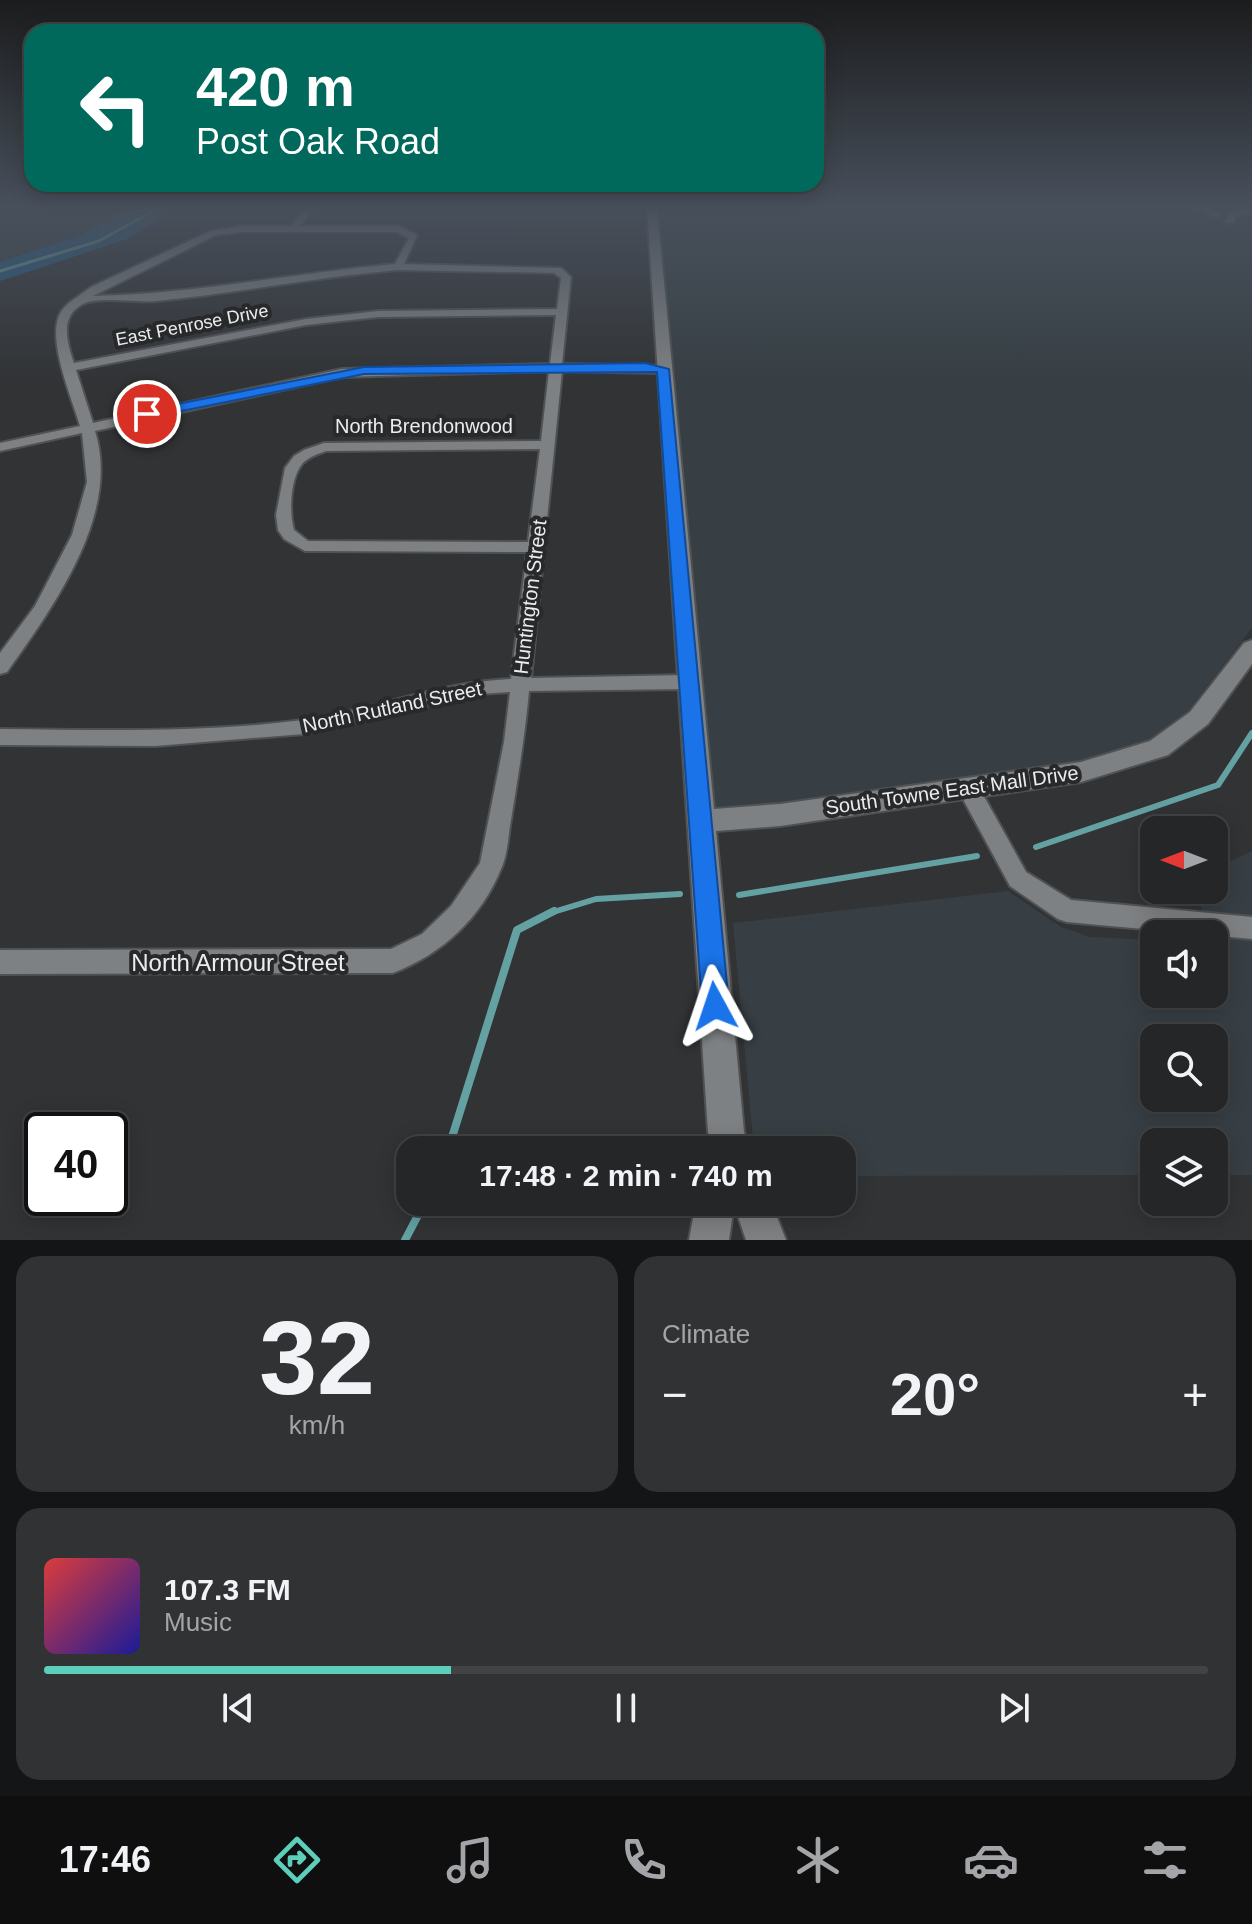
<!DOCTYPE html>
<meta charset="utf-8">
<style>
body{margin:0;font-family:Helvetica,sans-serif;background:#313234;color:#f1f3f6;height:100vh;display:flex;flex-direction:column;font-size:30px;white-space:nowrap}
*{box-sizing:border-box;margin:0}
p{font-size:26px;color:#a3a5a8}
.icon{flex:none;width:44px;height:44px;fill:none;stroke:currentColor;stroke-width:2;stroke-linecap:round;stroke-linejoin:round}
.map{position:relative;height:1240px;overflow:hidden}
.panel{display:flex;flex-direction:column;gap:16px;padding:16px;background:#141516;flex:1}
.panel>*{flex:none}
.hud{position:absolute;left:24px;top:24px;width:800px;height:168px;border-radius:24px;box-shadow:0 4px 20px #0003,0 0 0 2px #424345;background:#00695c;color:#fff;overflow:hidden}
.needle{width:52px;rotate:270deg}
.fabs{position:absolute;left:1140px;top:816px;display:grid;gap:16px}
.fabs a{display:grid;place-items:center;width:88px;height:88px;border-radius:16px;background:#252628;box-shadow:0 4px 20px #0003,0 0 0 2px #424345;font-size:40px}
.speed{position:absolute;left:24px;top:1112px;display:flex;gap:16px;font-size:40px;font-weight:700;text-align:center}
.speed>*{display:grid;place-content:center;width:104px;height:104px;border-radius:50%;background:#252628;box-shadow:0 4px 20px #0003,0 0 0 2px #424345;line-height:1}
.speed .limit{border:4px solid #111;border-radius:12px;background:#fff;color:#111}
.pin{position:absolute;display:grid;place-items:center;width:68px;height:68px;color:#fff;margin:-34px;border:4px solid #fff;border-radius:50%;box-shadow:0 2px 8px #0007}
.me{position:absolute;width:88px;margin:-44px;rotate:355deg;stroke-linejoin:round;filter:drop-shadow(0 0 6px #0008)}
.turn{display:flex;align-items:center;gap:28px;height:168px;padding:0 40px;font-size:36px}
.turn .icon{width:104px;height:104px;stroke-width:2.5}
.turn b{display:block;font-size:56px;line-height:68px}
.big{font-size:60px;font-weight:700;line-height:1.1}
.panel .widget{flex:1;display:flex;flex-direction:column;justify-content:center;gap:12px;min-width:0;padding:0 28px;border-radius:24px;background:#313234}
.panel .dial{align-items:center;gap:0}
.dial b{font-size:104px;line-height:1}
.song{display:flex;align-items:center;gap:24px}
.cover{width:96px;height:96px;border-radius:12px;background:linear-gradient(135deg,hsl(0 70% 55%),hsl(240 70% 35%))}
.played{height:8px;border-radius:4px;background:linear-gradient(90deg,#5cceba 35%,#424345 35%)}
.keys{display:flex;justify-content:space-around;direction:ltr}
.heat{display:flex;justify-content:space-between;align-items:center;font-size:44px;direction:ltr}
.panel .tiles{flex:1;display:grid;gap:16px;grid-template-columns:1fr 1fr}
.widget:last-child{grid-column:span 2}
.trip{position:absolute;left:396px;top:1136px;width:460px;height:80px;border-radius:24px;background:#252628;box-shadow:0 4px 20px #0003,0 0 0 2px #424345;font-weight:700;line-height:80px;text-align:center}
.menu{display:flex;height:128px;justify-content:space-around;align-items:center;background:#0f0f10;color:#a3a5a8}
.menu .icon{width:56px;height:56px}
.menu .on{color:#5cceba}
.menu b{font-size:36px;color:#f1f3f6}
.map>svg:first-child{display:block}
.built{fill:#373f44;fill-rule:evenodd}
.green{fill:#1f5b84}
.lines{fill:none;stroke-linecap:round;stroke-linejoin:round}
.stream-far2{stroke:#64a1a3;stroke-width:3}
.stream-far1{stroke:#64a1a3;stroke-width:6}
.stream{stroke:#64a1a3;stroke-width:8}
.minor-casing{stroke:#505153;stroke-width:4}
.tertiary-casing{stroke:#505153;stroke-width:4}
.secondary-casing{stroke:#505153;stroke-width:4}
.minor{fill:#7e8183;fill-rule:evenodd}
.tertiary{fill:#7e8183;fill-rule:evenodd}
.secondary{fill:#7e8183;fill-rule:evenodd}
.route{fill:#1a73e8;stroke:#114b97;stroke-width:2}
.labels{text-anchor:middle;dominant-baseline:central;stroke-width:8;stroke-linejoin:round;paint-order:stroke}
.far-street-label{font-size:18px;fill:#ebecee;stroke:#27292b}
.street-label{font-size:20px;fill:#ebecee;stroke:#27292b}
.near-street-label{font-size:24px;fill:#ebecee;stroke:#27292b}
</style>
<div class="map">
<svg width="1252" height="1240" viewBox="0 0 1252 1240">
<rect width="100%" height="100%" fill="#313335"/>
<g class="built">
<polygon points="130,208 81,235 0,262 0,209"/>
<polygon points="650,208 1252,208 1252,628 1159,748 968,788 700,821"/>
<path d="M1252 851V1175H1214V1142H1154V1175L842 1176V1150H754L733 923 1008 891 1061 927 1090 937 1154 940V994H1214V934H1211L1195 890H1214V869ZM1154 1038H1214V1098H1154Z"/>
</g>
<polygon class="green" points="130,208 177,208 127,239 0,281 0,262 81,235"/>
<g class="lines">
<polyline class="stream-far2" points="0,271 99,241 153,211"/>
<g class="stream-far1">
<polyline points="1036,847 1218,785 1252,733"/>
<polyline points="739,895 977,856"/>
<polyline points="550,913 596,899 680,894"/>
</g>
<g class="stream">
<polyline points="448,1150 517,930 554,911"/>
<polyline points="405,1240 425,1202"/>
</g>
<defs>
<g id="minor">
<path d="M306 208 314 209 300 226H398L417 235 404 264 561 268 571 277 562 364 667 366V372L663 373 562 371 531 678 688 675 695 677 698 682 695 687 688 689 529 691C525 735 518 777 511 820 508 836 508 854 501 869 481 918 442 954 393 973L0 974V950L391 949 422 934 451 906 480 863 504 742 510 692 480 694 304 734 155 746 0 745V729C101 730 203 733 303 720 373 710 440 682 511 679L527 552 305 551 284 539 278 530 276 515 285 468 294 456 304 450 324 443 541 441 549 371 342 377 95 431C121 514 53 607 7 672L0 674V653L35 606 72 535 87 482 82 433 0 451V443L80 426C72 398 43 332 63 309 72 299 80 296 91 287L211 231 241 226H291ZM241 232H396L409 238 395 264C294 273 194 294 93 296L216 235ZM398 270 554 273 561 278 557 309 378 311 306 319 74 363C67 343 59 316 83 304 97 296 138 303 156 301 237 293 317 277 398 270ZM556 315 550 364 342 369 93 423 76 370 306 325 378 317ZM540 449 528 542 308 541 294 530C289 512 290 479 302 464 308 457 318 454 326 451Z"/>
<polygon points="968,779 976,782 1026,872 1071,900 1252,917 1252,939 1067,922 1058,919 1010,886 957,788 960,782"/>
</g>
<g id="tertiary">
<polygon points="647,208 657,208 714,809 780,804 1081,762 1150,741 1190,712 1244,643 1252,640 1252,664 1208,724 1168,755 1081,782 780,826 716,831 744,1132 750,1150 714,1150 708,1132"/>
<polygon points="696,1202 771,1202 786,1240 746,1240 734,1205 729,1240 689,1240"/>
</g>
<g id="secondary">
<polygon points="326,208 320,212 315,209 315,208"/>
<polygon points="1193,208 1209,208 1223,215 1218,218"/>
<polygon points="1242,208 1252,208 1252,212 1237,216 1233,223 1225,223 1229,212"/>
</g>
</defs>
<use href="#minor" class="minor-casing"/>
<use href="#tertiary" class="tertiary-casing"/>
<use href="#secondary" class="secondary-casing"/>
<use href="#minor" class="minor"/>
<use href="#tertiary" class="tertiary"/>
<use href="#secondary" class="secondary"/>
</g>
<linearGradient id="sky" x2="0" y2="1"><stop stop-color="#1b1c1d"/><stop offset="0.54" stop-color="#48505c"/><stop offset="1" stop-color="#48505c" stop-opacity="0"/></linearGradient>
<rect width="1252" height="382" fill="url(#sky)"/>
<polygon class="route" points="645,363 669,369 729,1006 725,1016 715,1019 706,1016 702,1006 657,372 364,374 147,418 140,414 147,410 364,367"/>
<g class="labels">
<g class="far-street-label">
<text transform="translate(192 325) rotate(-11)">East Penrose Drive</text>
</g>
<g class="street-label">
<text x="424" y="426">North Brendonwood</text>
<text transform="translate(530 597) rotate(-83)">Huntington Street</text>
<text transform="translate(392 707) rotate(-12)">North Rutland Street</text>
<text transform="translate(952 790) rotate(-8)">South Towne East Mall Drive</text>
</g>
<g class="near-street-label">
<text x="238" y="962">North Armour Street</text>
</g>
</g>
</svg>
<div class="fabs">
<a><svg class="needle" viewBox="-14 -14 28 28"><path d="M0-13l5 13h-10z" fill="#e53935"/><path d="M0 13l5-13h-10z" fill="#a3a5a8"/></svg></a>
<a><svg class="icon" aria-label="sound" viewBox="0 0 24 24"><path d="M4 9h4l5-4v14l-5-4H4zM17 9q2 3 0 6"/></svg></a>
<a><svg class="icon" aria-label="search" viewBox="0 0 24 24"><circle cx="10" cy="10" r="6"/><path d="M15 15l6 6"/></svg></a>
<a><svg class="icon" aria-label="layers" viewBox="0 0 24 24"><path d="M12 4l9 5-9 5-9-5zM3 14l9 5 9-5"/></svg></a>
</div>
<div class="speed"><div class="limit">40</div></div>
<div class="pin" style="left:147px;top:414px;background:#d93025"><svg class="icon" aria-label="arrive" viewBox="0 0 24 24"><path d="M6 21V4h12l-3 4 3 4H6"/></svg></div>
<svg class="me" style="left:715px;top:1006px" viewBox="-20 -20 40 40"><path d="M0-17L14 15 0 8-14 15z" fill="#1a73e8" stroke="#fff" stroke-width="4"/></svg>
<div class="trip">17:48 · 2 min · 740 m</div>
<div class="hud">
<div class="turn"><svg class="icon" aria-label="left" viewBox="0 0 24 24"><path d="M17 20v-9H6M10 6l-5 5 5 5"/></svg><div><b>420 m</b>Post Oak Road</div></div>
</div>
</div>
<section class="panel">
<div class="tiles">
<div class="widget dial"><b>32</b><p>km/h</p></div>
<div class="widget"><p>Climate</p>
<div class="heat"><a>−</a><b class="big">20°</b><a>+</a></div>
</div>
<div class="widget">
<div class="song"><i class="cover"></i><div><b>107.3 FM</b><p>Music</p></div></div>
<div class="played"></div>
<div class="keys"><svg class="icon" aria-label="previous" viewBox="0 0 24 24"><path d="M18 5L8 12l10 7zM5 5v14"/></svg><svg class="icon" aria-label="pause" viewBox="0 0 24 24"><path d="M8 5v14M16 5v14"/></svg><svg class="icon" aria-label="next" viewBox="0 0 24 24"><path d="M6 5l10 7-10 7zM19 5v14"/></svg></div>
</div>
</div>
</section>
<nav class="menu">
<b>17:46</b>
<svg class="icon on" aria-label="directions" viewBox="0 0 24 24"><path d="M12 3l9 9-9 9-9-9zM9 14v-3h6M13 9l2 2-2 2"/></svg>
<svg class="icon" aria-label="music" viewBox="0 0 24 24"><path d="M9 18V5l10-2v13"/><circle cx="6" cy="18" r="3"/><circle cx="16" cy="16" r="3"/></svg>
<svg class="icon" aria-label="phone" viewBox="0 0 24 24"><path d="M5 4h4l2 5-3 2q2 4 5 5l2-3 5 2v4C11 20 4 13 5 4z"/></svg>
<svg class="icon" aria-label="climate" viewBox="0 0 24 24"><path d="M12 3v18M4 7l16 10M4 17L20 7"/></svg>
<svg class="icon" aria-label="car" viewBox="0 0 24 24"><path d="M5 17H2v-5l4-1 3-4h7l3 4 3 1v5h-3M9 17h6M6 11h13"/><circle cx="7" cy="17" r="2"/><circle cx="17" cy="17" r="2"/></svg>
<svg class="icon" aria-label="filters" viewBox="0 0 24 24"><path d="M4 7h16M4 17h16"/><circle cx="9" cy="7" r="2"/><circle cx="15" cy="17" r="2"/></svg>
</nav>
